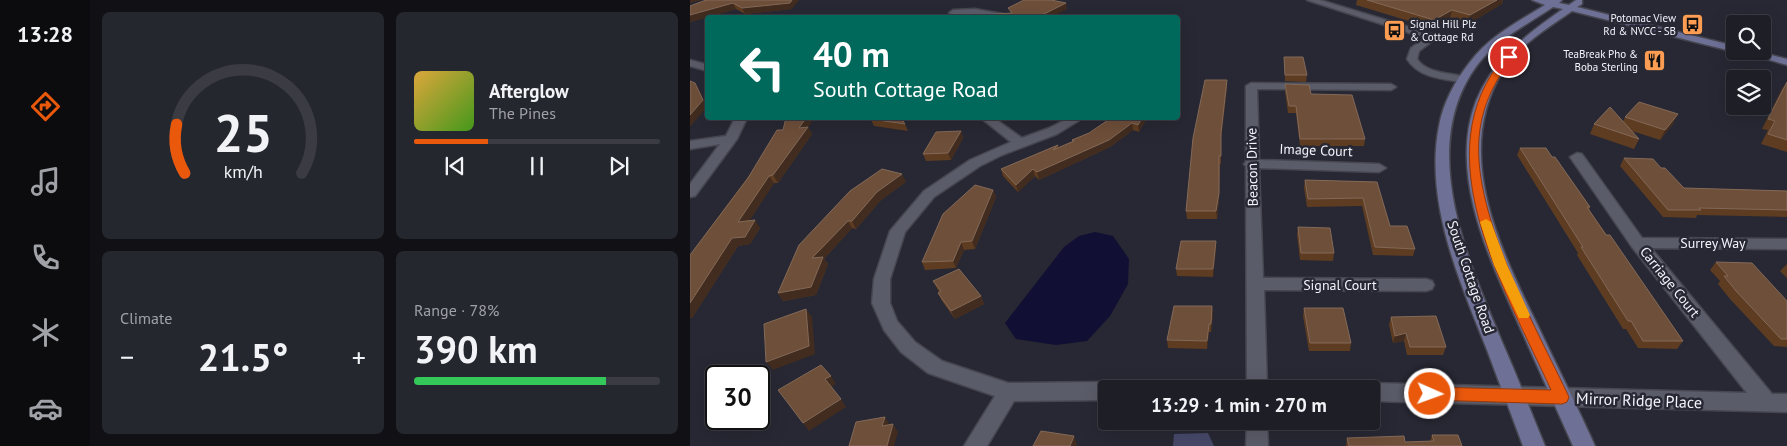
<!DOCTYPE html>
<meta charset="utf-8">
<style>
body{margin:0;font-family:"PT Sans",sans-serif;background:#25272e;color:#f1f3f6;height:100vh;display:flex;flex-direction:column;font-size:19px;white-space:nowrap}
*{box-sizing:border-box;margin:0}
p{font-size:16px;color:#a0a2a7}
.icon{flex:none;width:28px;height:28px;fill:none;stroke:currentColor;stroke-width:2;stroke-linecap:round;stroke-linejoin:round}
.map{position:relative;flex:1;overflow:hidden}
.side{display:flex;flex-direction:column;gap:12px;padding:12px;background:#101015;width:600px}
.side>*{flex:none}
.banner{position:absolute;left:15px;top:15px;width:475px;height:105px;border-radius:5px;box-shadow:0 5px 20px #0002,0 0 0 1px #3b3c43;background:#00695c;color:#fff;overflow:hidden}
.fabs{position:absolute;left:1036px;top:15px;display:grid;gap:10px}
.fabs a{display:grid;place-items:center;width:45px;height:45px;border-radius:5px;background:#1d1e26;box-shadow:0 5px 20px #0002,0 0 0 1px #3b3c43;font-size:25px}
.speed{position:absolute;left:15px;top:365px;display:flex;gap:10px;font-size:25px;font-weight:700;text-align:center}
.speed>*{display:grid;place-content:center;width:65px;height:65px;border-radius:50%;background:#1d1e26;box-shadow:0 5px 20px #0002,0 0 0 1px #3b3c43;line-height:1}
.speed .limit{border:2px solid #111;border-radius:8px;background:#fff;color:#111}
.pin{position:absolute;display:grid;place-items:center;width:42px;height:42px;color:#fff;margin:-21px;border:2px solid #fff;border-radius:50%;box-shadow:0 1px 5px #0007}
.me{position:absolute;width:55px;margin:-28px;rotate:92deg;stroke-linejoin:round;filter:drop-shadow(0 0 4px #0008)}
.turn{display:flex;align-items:center;gap:18px;height:105px;padding:0 25px;font-size:22px}
.turn .icon{width:65px;height:65px;stroke-width:2.5}
.turn b{display:block;font-size:35px;line-height:42px}
.big{font-size:38px;font-weight:600;line-height:1.1}
.side .widget{flex:1;display:flex;flex-direction:column;justify-content:center;gap:8px;min-width:0;padding:0 18px;border-radius:8px;background:#25272e}
.side .dial{align-items:center;gap:0}
.dial svg{height:130px;overflow:visible;fill:none;stroke:#3b3c43;stroke-width:7;stroke-linecap:round;text-anchor:middle}
.dial text{fill:#f1f3f6;stroke:none}
.song{display:flex;align-items:center;gap:15px}
.cover{width:60px;height:60px;border-radius:8px;background:linear-gradient(135deg,hsl(40 70% 55%),hsl(100 70% 35%))}
.played{height:5px;border-radius:2px;background:linear-gradient(90deg,#ea580c 30%,#3b3c43 30%)}
.keys{display:flex;justify-content:space-around;direction:ltr}
.heat{display:flex;justify-content:space-between;align-items:center;font-size:28px;direction:ltr}
.charge{height:8px;border-radius:4px;background:linear-gradient(90deg,#34c759 78%,#3b3c43 0)}
.side .tiles{flex:1;display:grid;gap:12px;grid-template-columns:repeat(2,1fr)}
.trip{position:absolute;left:408px;top:380px;width:282px;height:50px;border-radius:5px;background:#1d1e26;box-shadow:0 5px 20px #0002,0 0 0 1px #3b3c43;font-weight:600;line-height:50px;text-align:center}
main{display:flex;flex:1;min-height:0}
.dock{display:flex;flex-direction:column;width:90px;justify-content:space-around;align-items:center;background:#0c0c0f;color:#a0a2a7}
.dock .icon{width:35px;height:35px}
.dock .on{color:#ea580c}
.dock b{font-size:22px;color:#f1f3f6}
.map>svg:first-child{display:block}
.green{fill:#47496a}
.water{fill:#110f33}
.lines{fill:none;stroke-linecap:round;stroke-linejoin:round}
.street-casing{stroke:#464650;stroke-width:3}
.secondary-casing{stroke:#464650;stroke-width:3}
.street{fill:#5b5c69;fill-rule:evenodd}
.secondary{fill:#6e7096;fill-rule:evenodd}
.wall{fill:#5e3c22}
.shaded-wall{fill:#412c1f}
.building{fill:#6e4f3a;stroke:#836958}
.route{fill:#ea580c;stroke:#983908}
.slow{fill:#f59e0b}
.labels{text-anchor:middle;dominant-baseline:central;stroke-width:5;stroke-linejoin:round;paint-order:stroke}
.far-poi-label{font-size:11px;fill:#f2f3fb;stroke:#272833;text-anchor:end}
.street-label{font-size:14px;fill:#f2f3fb;stroke:#272833}
.near-street-label{font-size:16px;fill:#f2f3fb;stroke:#272833}
</style>
<main>
<nav class="dock">
<b>13:28</b>
<svg class="icon on" aria-label="directions" viewBox="0 0 24 24"><path d="M12 3l9 9-9 9-9-9zM9 14v-3h6M13 9l2 2-2 2"/></svg>
<svg class="icon" aria-label="music" viewBox="0 0 24 24"><path d="M9 18V5l10-2v13"/><circle cx="6" cy="18" r="3"/><circle cx="16" cy="16" r="3"/></svg>
<svg class="icon" aria-label="phone" viewBox="0 0 24 24"><path d="M5 4h4l2 5-3 2q2 4 5 5l2-3 5 2v4C11 20 4 13 5 4z"/></svg>
<svg class="icon" aria-label="climate" viewBox="0 0 24 24"><path d="M12 3v18M4 7l16 10M4 17L20 7"/></svg>
<svg class="icon" aria-label="car" viewBox="0 0 24 24"><path d="M5 17H2v-5l4-1 3-4h7l3 4 3 1v5h-3M9 17h6M6 11h13"/><circle cx="7" cy="17" r="2"/><circle cx="17" cy="17" r="2"/></svg>
</nav>
<section class="side">
<div class="tiles">
<div class="widget dial"><svg viewBox="0 0 100 80">
<path d="M14 69A42 42 0 1 1 86 69"/>
<path d="M14 69A42 42 0 0 1 9 39" stroke="#ea580c"/>
<text x="50" y="56" font-size="32" font-weight="700">25</text>
<text x="50" y="72" font-size="11">km/h</text>
</svg></div>
<div class="widget">
<div class="song"><i class="cover"></i><div><b>Afterglow</b><p>The Pines</p></div></div>
<div class="played"></div>
<div class="keys"><svg class="icon" aria-label="previous" viewBox="0 0 24 24"><path d="M18 5L8 12l10 7zM5 5v14"/></svg><svg class="icon" aria-label="pause" viewBox="0 0 24 24"><path d="M8 5v14M16 5v14"/></svg><svg class="icon" aria-label="next" viewBox="0 0 24 24"><path d="M6 5l10 7-10 7zM19 5v14"/></svg></div>
</div>
<div class="widget"><p>Climate</p>
<div class="heat"><a>−</a><b class="big">21.5°</b><a>+</a></div>
</div>
<div class="widget"><p>Range · 78%</p><b class="big">390 km</b><div class="charge"></div></div>
</div>
</section>
<div class="map">
<svg width="1097" height="446" viewBox="0 0 1097 446">
<rect width="100%" height="100%" fill="#272833"/>
<polygon class="green" points="518,433 524,446 483,446 484,434"/>
<polygon class="water" points="405,232 423,236 439,259 438,284 420,316 397,341 366,345 326,339 315,323 374,247 389,236"/>
<g class="lines">
<defs>
<g id="street">
<path d="M617 0H630L745 35V39L729 51 727 59C737 74 761 73 777 77L778 79 773 82C753 79 729 78 717 59L721 48 735 38Z"/>
<path d="M285 9 318 15 322 18C313 18 262 16 259 13L263 10Z"/>
<polygon points="0,60 18,65 18,71 0,66"/>
<polygon points="561,83 701,84 706,87 701,90 567,89 569,160 689,164 696,168 689,172 569,168 573,278 736,279 742,281 744,285 742,289 736,291 574,290 577,389 557,389 556,166 554,164 556,162 556,86"/>
<polygon points="45,118 57,118 47,139 5,196 0,197 0,184 30,144 0,149 0,141 36,136"/>
<polygon points="291,118 304,118 332,138 359,128 379,118 393,118 367,134 312,155 290,166 244,197 215,232 200,279 200,303 207,321 225,342 252,361 318,383 416,382 423,385 425,389 416,389 416,400 324,401 297,446 274,446 305,396 238,373 211,352 194,330 182,303 184,279 200,231 234,191 280,160 321,142"/>
<polygon points="887,153 892,154 952,238 1097,239 1097,249 961,248 1082,394 1097,394 1097,412 681,401 681,389 673,389 674,386 681,383 1057,393 942,247 880,157"/>
<polygon points="557,421 577,421 578,446 556,446"/>
</g>
<g id="secondary">
<path d="M842 0H872L869 3 879 5 886 0H892V4L887 7 1045 46V51H1048L1045 52 882 11C858 28 829 45 813 71 762 153 810 248 848 326 867 366 887 406 905 446H883C866 408 849 370 832 332 802 264 757 176 786 101 803 59 837 34 873 9L863 7C838 24 808 39 788 64 726 146 778 261 813 344 828 378 841 412 855 446H833C821 414 809 382 797 350 770 282 734 202 749 126 753 103 765 81 780 62 798 37 829 21 855 5Z"/>
<polygon points="1048,51 1066,51 1097,59 1097,65"/>
</g>
</defs>
<use href="#street" class="street-casing"/>
<use href="#secondary" class="secondary-casing"/>
<use href="#street" class="street"/>
<use href="#secondary" class="secondary"/>
</g>
<g class="wall">
<polygon points="16,0 102,9 55,14 46,9 0,22 0,6"/>
<polygon points="667,0 813,0 812,4 778,24 760,18 742,28 666,5"/>
<polygon points="594,57 617,75 616,82 595,81"/>
<polygon points="537,80 537,87 531,140 531,164 530,164 529,200 527,219 497,219 496,211"/>
<polygon points="1097,82 1097,152 1071,144 1078,130 1072,129 1092,89"/>
<polygon points="595,84 621,94 675,139 674,146 610,146 606,113 598,113 595,91"/>
<polygon points="935,117 983,124 970,140 942,131 949,139 944,149 900,134 904,124 933,122"/>
<polygon points="180,118 215,124 218,131 184,126"/>
<polygon points="457,118 449,132 443,130 420,147 349,180 345,176 328,192 313,176 311,169 368,145 369,148 382,142 382,140 399,133"/>
<polygon points="118,127 122,134 88,183 84,183 59,221 70,228 60,244 48,246 2,318 0,318 0,255 93,130"/>
<polygon points="271,131 273,138 261,160 236,161 233,154"/>
<polygon points="830,148 900,207 899,210 993,341 987,349 948,348 936,329 933,329 887,255 888,253 827,155"/>
<polygon points="934,158 971,168 994,188 1097,191 1097,217 1007,215 1006,218 973,217 930,166"/>
<polygon points="615,180 687,182 700,226 725,249 723,256 683,255 672,206 617,207 614,188"/>
<polygon points="216,182 191,200 166,229 162,228 134,259 138,264 126,295 93,301 88,293 109,245"/>
<polygon points="303,190 306,197 285,249 274,250 266,268 235,270 232,262"/>
<polygon points="608,227 644,253 643,261 610,260 607,235"/>
<polygon points="526,241 526,249 523,277 487,276 486,269"/>
<polygon points="1026,262 1097,301 1097,347 1084,346 1040,299 1028,284 1030,281 1020,270"/>
<polygon points="1097,264 1097,278 1090,271"/>
<polygon points="243,281 291,296 294,304 265,319 252,301 248,293 249,292"/>
<polygon points="522,306 523,314 521,332 519,332 517,349 478,348 477,340"/>
<polygon points="614,308 661,343 660,351 619,351 613,316"/>
<polygon points="701,317 756,347 753,355 717,355 714,341 703,343 699,325"/>
<polygon points="742,435 772,446 656,446 657,438 715,442 740,441"/>
</g>
<g class="shaded-wall">
<polygon points="0,0 12,0 0,3"/>
<polygon points="102,0 109,0 102,9 55,14 52,8"/>
<polygon points="807,0 813,0 812,4 778,24 780,15"/>
<polygon points="43,3 46,9 0,22 0,15"/>
<polygon points="376,3 377,9 359,18 346,18"/>
<polygon points="762,10 760,18 742,28 744,20"/>
<polygon points="537,80 537,87 531,140 531,164 531,133"/>
<polygon points="5,83 9,90 17,107 0,127 0,115"/>
<polygon points="988,114 983,124 970,140 975,130"/>
<polygon points="116,118 124,118 116,131 118,127 122,134 88,183 83,175"/>
<polygon points="452,118 457,118 449,132 448,125"/>
<polygon points="442,123 443,130 420,147 349,180 347,172"/>
<polygon points="271,131 273,138 261,160 258,153"/>
<polygon points="529,156 529,200 527,219 526,211"/>
<polygon points="343,169 345,176 328,192 326,185"/>
<polygon points="212,174 216,182 191,200 166,229 162,221 187,192"/>
<polygon points="79,176 84,183 54,229 48,222"/>
<polygon points="303,190 306,197 285,249 282,241"/>
<polygon points="65,220 70,228 60,244 48,246 2,318 0,318 0,303 42,238"/>
<polygon points="158,221 162,228 134,259 138,264 126,295 93,301 88,293 122,258"/>
<polygon points="526,241 526,249 523,277 523,269"/>
<polygon points="271,242 274,250 266,268 263,261"/>
<polygon points="291,296 294,304 265,319 261,311"/>
<polygon points="522,306 523,314 521,332 521,324"/>
<polygon points="116,309 122,317 125,354 83,370 76,362"/>
<polygon points="519,324 519,332 517,349 517,341"/>
<polygon points="716,333 714,341 703,343 705,336"/>
<polygon points="141,376 146,384 141,387 135,379"/>
<polygon points="151,399 156,407 119,431 113,423"/>
<polygon points="195,417 200,425 192,426"/>
<polygon points="203,424 208,432 204,446 197,446"/>
<polygon points="384,436 387,444 386,446 380,446"/>
</g>
<g class="building">
<polygon points="16,0 102,0 100,3 52,8 43,3 0,15 0,6"/>
<polygon points="334,0 361,0 376,3 346,18 298,18 306,14 322,13 318,8"/>
<polygon points="677,0 807,0 780,15 762,10 744,20"/>
<polygon points="594,57 613,57 617,75 595,75"/>
<polygon points="515,80 537,80 531,133 531,156 529,156 529,193 526,211 496,211 503,138"/>
<polygon points="0,81 5,83 13,100 0,115"/>
<polygon points="1097,82 1097,140 1078,134 1085,121 1078,119"/>
<polygon points="595,84 619,85 621,94 662,95 675,139 610,139 606,106 599,106"/>
<polygon points="949,102 988,114 975,130 935,117"/>
<polygon points="920,107 949,139 904,124"/>
<polygon points="96,118 116,118 109,128 118,127 83,175 79,176 48,222 65,220 55,237 42,238 0,303 0,255 58,178 87,130 93,130"/>
<polygon points="180,118 211,118 215,124 181,119"/>
<polygon points="421,118 452,118 448,125 442,123 419,140 347,172 343,169 326,185 311,169 368,145 363,150 384,141 382,140 399,133"/>
<polygon points="271,131 258,153 233,154 246,132"/>
<polygon points="830,148 856,148 862,157 865,157 900,207 897,207 916,235 920,235 993,341 953,341 941,321 938,321 891,247 893,247"/>
<polygon points="934,158 963,159 971,168 975,168 994,188 1097,191 1097,210 1009,208 1011,210 978,210"/>
<polygon points="192,169 212,174 187,192 162,221 158,221 122,258 133,257 121,287 88,293 109,245 160,191"/>
<polygon points="615,180 687,182 700,226 717,226 725,249 685,247 673,198 618,199"/>
<polygon points="285,185 303,190 282,241 271,242 263,261 232,262 253,214"/>
<polygon points="608,227 640,228 644,253 611,253"/>
<polygon points="491,241 526,241 523,269 486,269"/>
<polygon points="1026,262 1062,263 1097,301 1097,339 1091,339 1046,291 1034,276 1038,276"/>
<polygon points="269,269 291,296 261,311 248,293 251,291 243,281"/>
<polygon points="484,306 522,306 521,324 519,324 517,341 477,340"/>
<polygon points="614,308 653,308 661,343 620,343"/>
<polygon points="116,309 119,346 76,362 74,324"/>
<polygon points="746,316 756,347 720,347 716,333 705,336 701,317"/>
<polygon points="131,365 141,376 135,379 151,399 113,423 88,390"/>
<polygon points="195,417 192,426 203,424 197,446 159,446 166,422"/>
<polygon points="351,431 384,436 380,446 343,446"/>
<polygon points="742,435 768,435 772,446 659,446 657,438 714,436 715,442 744,441"/>
</g>
<path class="route" d="M816 55 823 57C806 79 794 101 790 129 778 209 845 325 879 397L877 402 872 404 740 400 734 398 732 394 734 389 740 387 861 390C817 292 730 153 816 55Z"/>
<polygon class="slow" points="796,219 801,222 817,265 840,315 838,318 829,318 804,265 790,222"/>
<defs>
<symbol id="bus-square" viewBox="-11 -11 22 22"><rect x="-9" y="-9" width="18" height="18" rx="4" fill="#fd9d54" stroke="#272833"/><path d="M-5-6H5V4H4V6H2V4H-2V6H-4V4H-5ZM-3.5-4V0h7V-4ZM-3.5 1.2v1.5H-2V1.2ZM2 1.2v1.5H3.5V1.2Z" fill="#111"/></symbol>
<symbol id="restaurant-square" viewBox="-11 -11 22 22"><rect x="-9" y="-9" width="18" height="18" rx="4" fill="#fd9d54" stroke="#272833"/><path d="M-5-6h1v4h1v-4h1v4h1v-4h1v5L-1.5 .5V6h-2V.5L-5-1ZM5-6V6H3V1.5H1.5Q1.5-4 5-6Z" fill="#111"/></symbol>
</defs>
<g fill-rule="evenodd">
<use href="#bus-square" x="990" y="12" width="25" height="25"/>
<use href="#bus-square" x="692" y="18" width="25" height="25"/>
<use href="#restaurant-square" x="952" y="48" width="25" height="25"/>
</g>
<g class="labels">
<g class="far-poi-label">
<text x="986" y="18">Potomac View<tspan x="986" dy="13">Rd &amp; NVCC - SB</tspan></text>
<text x="720" y="24" text-anchor="start">Signal Hill Plz<tspan x="720" dy="13">&amp; Cottage Rd</tspan></text>
<text x="948" y="54">TeaBreak Pho &amp;<tspan x="948" dy="13">Boba Sterling</tspan></text>
</g>
<g class="street-label">
<text transform="translate(626 150) rotate(2)">Image Court</text>
<text transform="translate(562 167) rotate(-91)">Beacon Drive</text>
<text x="1023" y="243">Surrey Way</text>
<text transform="translate(781 277) rotate(71)">South Cottage Road</text>
<text transform="translate(980 282) rotate(51)">Carriage Court</text>
<text x="650" y="285">Signal Court</text>
</g>
<g class="near-street-label">
<text transform="translate(949 400) rotate(2)">Mirror Ridge Place</text>
</g>
</g>
</svg>
<div class="fabs">
<a><svg class="icon" aria-label="search" viewBox="0 0 24 24"><circle cx="10" cy="10" r="6"/><path d="M15 15l6 6"/></svg></a>
<a><svg class="icon" aria-label="layers" viewBox="0 0 24 24"><path d="M12 4l9 5-9 5-9-5zM3 14l9 5 9-5"/></svg></a>
</div>
<div class="speed"><div class="limit">30</div></div>
<div class="pin" style="left:819px;top:57px;background:#d93025"><svg class="icon" aria-label="arrive" viewBox="0 0 24 24"><path d="M6 21V4h12l-3 4 3 4H6"/></svg></div>
<svg class="me" style="left:740px;top:394px" viewBox="-20 -20 40 40"><circle r="17" fill="#ea580c" stroke="#fff" stroke-width="3"/><path d="M0-11L8 9 0 5-8 9z" fill="#fff"/></svg>
<div class="trip">13:29 · 1 min · 270 m</div>
<div class="banner">
<div class="turn"><svg class="icon" aria-label="left" viewBox="0 0 24 24"><path d="M17 20v-9H6M10 6l-5 5 5 5"/></svg><div><b>40 m</b>South Cottage Road</div></div>
</div>
</div>
</main>
